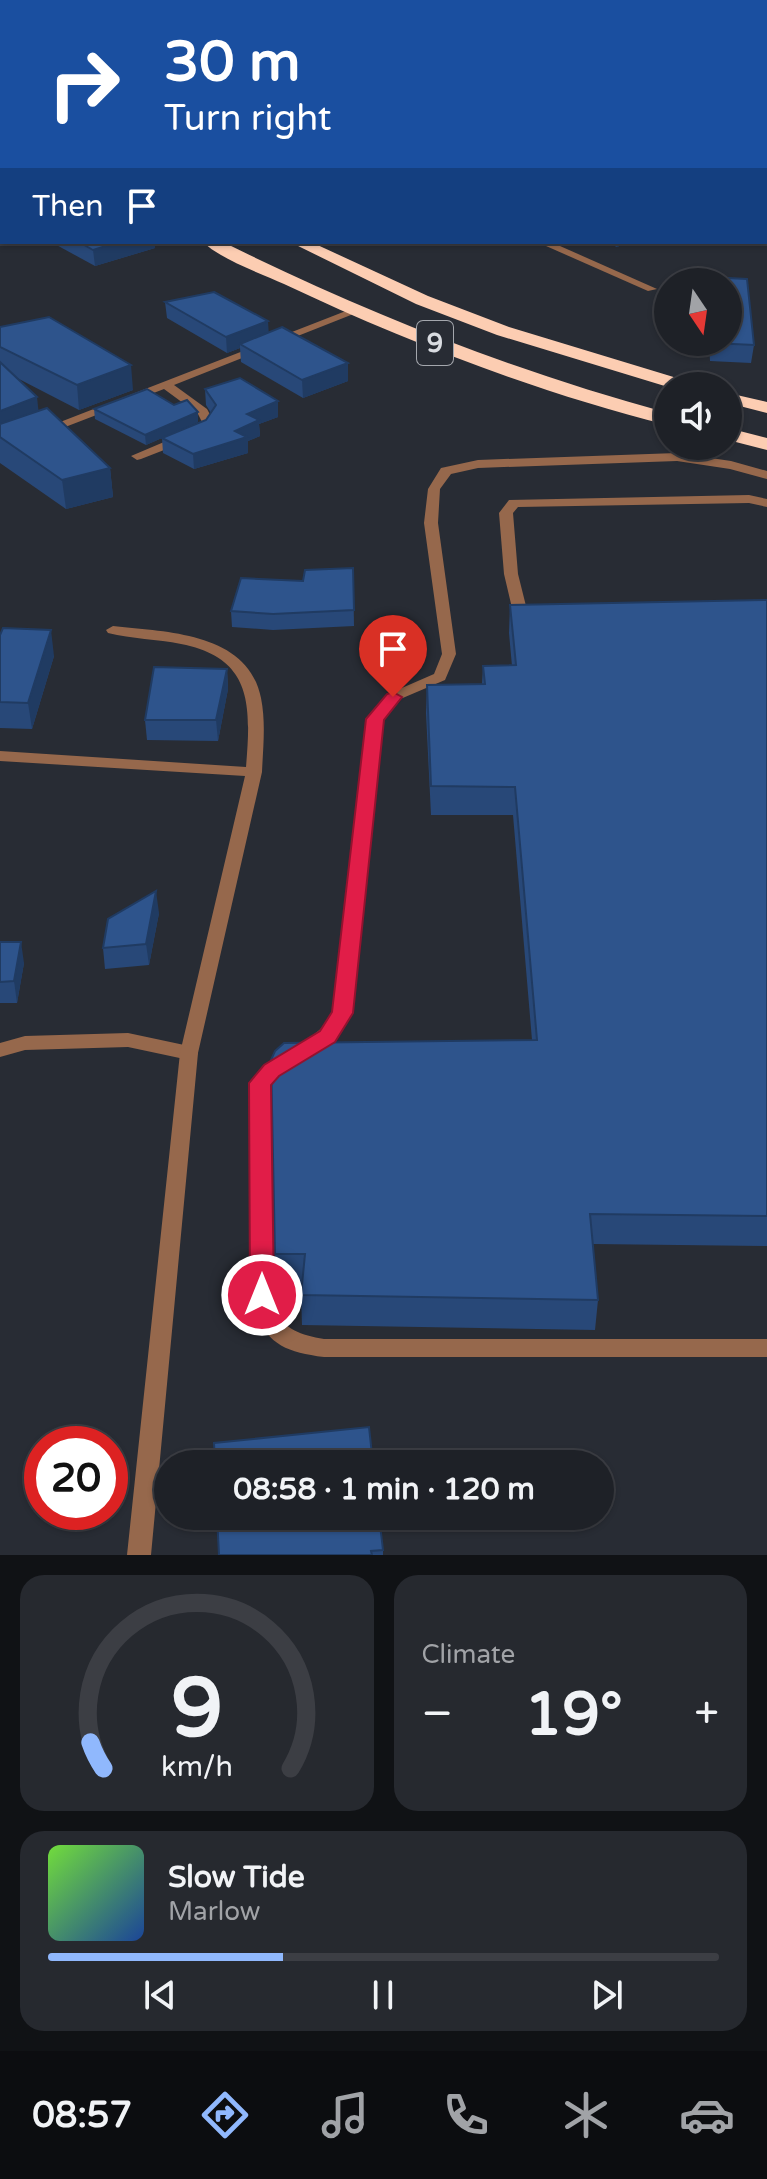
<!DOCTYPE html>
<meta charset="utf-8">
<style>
body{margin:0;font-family:"Varela Round",sans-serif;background:#26292f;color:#f1f3f6;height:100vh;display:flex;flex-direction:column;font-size:30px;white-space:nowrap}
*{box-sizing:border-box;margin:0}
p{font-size:26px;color:#a1a3a7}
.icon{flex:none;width:44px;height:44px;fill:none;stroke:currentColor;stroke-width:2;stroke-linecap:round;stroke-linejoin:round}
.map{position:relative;height:1555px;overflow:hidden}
.panel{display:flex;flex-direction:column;gap:20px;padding:20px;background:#101215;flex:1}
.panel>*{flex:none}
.guide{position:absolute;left:0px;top:0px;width:768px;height:244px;box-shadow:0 2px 6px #0004,0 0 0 2px #3c3e44;background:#1a4fa0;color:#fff;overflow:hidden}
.needle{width:52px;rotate:167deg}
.tools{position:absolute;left:654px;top:268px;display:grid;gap:16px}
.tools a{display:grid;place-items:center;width:88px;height:88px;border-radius:50%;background:#1e2127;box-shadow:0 2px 6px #0004,0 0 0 2px #3c3e44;font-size:40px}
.speed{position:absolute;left:24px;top:1426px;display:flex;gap:16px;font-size:40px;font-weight:700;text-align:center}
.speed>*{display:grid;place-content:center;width:104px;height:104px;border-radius:50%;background:#1e2127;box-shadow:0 2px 6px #0004,0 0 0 2px #3c3e44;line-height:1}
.speed .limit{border:12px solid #d22;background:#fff;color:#111}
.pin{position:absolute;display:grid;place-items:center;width:68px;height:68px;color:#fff;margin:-82px -34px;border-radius:50% 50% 50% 0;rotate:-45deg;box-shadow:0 0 8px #0007}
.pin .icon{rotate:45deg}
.me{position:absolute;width:88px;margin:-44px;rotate:0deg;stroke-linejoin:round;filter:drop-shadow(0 0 6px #0008)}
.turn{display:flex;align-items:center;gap:28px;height:168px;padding:0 32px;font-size:36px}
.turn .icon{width:104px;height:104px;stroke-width:2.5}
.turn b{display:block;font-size:56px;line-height:68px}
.then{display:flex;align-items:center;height:76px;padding:0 32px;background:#0003;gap:16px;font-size:30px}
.big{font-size:60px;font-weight:700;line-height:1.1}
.panel .card{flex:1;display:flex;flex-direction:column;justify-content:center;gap:12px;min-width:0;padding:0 28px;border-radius:24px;background:#26292f}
.panel .dial{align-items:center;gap:0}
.dial svg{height:208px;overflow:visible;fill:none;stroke:#3c3e44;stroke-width:7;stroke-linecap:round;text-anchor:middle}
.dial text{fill:#f1f3f6;stroke:none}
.song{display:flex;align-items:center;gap:24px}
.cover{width:96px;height:96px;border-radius:12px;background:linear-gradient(135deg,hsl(100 70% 55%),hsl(220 70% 35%))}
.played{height:8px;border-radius:4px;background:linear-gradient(90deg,#90b8fd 35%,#3c3e44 35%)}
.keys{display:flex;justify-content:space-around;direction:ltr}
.heat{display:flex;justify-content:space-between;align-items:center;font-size:44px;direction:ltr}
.panel .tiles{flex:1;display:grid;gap:20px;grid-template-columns:1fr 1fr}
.card:last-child{grid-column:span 2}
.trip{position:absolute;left:154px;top:1450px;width:460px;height:80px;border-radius:40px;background:#1e2127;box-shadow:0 2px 6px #0004,0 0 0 2px #3c3e44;font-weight:700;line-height:80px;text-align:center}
.tabs{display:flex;height:128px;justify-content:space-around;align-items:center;background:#0c0d10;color:#a1a3a7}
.tabs .icon{width:56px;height:56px}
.tabs .current{color:#90b8fd}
.tabs b{font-size:36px;color:#f1f3f6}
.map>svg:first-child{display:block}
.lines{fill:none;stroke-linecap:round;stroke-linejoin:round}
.lane{fill:#96684c;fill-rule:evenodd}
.street{fill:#96684c;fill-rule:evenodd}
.secondary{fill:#d2885b;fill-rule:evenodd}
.highway{fill:#fccdb2;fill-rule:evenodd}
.wall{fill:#284878}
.shaded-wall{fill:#203b62}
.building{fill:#2e548c;stroke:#203b62;stroke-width:2}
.route{fill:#e11d48;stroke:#92132f;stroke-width:2}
.labels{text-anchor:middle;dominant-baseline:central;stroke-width:8;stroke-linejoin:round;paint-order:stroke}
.shield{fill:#282c34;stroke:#a4a7ad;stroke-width:2}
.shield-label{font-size:26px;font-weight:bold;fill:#d9dce1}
</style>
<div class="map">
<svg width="767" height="1555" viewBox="0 0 767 1555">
<rect width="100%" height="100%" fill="#282c34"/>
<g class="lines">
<g class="lane">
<rect x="766" y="43" width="1" height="6"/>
<rect x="0" y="140" width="2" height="6"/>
<polygon points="2,185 2,191 0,192 0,186"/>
<rect x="0" y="218" width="2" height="7"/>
<polygon points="537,242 551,242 657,289 648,291"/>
<polygon points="351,309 361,311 174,385 207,409 214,422 205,434 141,459 137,460 131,456 197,428 202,422 198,414 164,389 47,434 39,434 37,431"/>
<path d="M677 453 731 461 767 471V479L730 469 677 461 478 468 451 474 440 489 438 523 456 654 445 680 398 700 383 720 352 1013C343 1029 334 1041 318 1051 302 1061 281 1068 270 1084L274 1308C284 1330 301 1335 324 1339H767V1357H324C286 1352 268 1345 252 1308L250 1083C269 1049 314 1047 334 1013L367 719 388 694 434 674 442 654 424 523 428 489 441 468 478 460Z"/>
<polygon points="749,495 767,499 767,507 749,503 518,507 513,513 518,574 526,606 541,616 534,620 512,608 504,574 499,513 509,500"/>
<polygon points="128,1033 189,1046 196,1048 198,1053 196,1058 189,1060 128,1047 25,1050 0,1057 0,1043 25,1036"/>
</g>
<path class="street" d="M113 626C166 632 248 632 261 698 266 723 263 748 262 772L198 1053 151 1555H127L180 1053 245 776 0 761V751L246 767C251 706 253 658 181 644 157 639 132 639 108 633L106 630Z"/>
<rect class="secondary" x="0" y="225" width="2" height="6"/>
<g class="highway">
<rect x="0" y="96" width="2" height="9"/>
<rect x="0" y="130" width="2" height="9"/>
<path d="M203 242H223C366 313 514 371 668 413V425C536 392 407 342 284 284 262 274 220 259 203 242Z"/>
<polygon points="290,242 311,242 428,296 509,327 690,382 693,386 668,387 497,335 416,304"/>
<polygon points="728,393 767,402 767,413 728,403"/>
<polygon points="728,428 767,438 767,450 728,440"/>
</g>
</g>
<g class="wall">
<polygon points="0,0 585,0 585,2 2,2 2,80 0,79"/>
<polygon points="51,242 155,242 155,248 95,266"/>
<polygon points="605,242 628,242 617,247"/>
<polygon points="708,277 747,279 754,345 751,363 710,361 709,342 728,342 728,282 708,282"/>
<polygon points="165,302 269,333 348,381 303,398 241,362 240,348 227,353 167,318"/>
<polygon points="0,327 133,390 79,410 17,378 39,411 110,468 113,497 66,509 0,463"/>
<polygon points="205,389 278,417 259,424 260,436 248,441 248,453 194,469 163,453 162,438 206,420 211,413 206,405"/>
<polygon points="174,405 198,412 198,422 146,445 95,419 94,409"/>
<polygon points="353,568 354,626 273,630 232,627 231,611 303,581"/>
<polygon points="767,600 767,1246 593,1244 598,1300 595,1330 302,1325 301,1295 302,1284 277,1283 275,1254 532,1040 513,815 431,815 426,713 427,685 482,684 483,666 512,666 509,633 510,605"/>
<polygon points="0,635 54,656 32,729 0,728"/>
<polygon points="227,669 228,689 218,741 147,740 145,720"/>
<polygon points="159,913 149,965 105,969 103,948"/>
<polygon points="0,942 24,963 17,1003 0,1003"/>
<polygon points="383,1550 383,1555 219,1555"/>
</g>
<g class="shaded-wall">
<polygon points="558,0 585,0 585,2 533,2"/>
<polygon points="119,242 155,242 155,248 95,266 93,250"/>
<polygon points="617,242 628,242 617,247"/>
<polygon points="268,321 269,337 240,344 240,348 227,353 226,337"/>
<polygon points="348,363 348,381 303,398 302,380"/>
<polygon points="131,365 133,390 79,410 77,385"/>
<polygon points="37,397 40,425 0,437 0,411"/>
<polygon points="278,401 278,417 259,424 260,436 248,441 248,453 194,469 193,454 235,431 247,414"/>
<polygon points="198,412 198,422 146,445 145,435"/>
<polygon points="110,468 113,497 66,509 62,480"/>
<polygon points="51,630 54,656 32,729 28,703"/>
<polygon points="227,669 228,689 218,741 216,720"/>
<polygon points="156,891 159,913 149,965 146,944"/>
<polygon points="21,942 24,963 17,1003 14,981"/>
</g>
<g class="building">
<polygon points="0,0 558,0 533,2 2,2 2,62 0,61 0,45 2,45 2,35 0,35"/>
<polygon points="79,242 119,242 93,250"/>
<polygon points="708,277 747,279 754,345 712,343 712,342 728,342 728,282 708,282"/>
<polygon points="214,292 268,321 226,337 165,302"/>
<polygon points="49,317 131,365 77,385 0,347 0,327"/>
<polygon points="282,327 348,363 302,380 240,344"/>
<polygon points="0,362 37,397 0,411"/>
<polygon points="240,378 278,401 247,414 259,420 235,431 247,437 193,454 162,438 206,420 216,405 205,389"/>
<polygon points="147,389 174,405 187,400 198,412 145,435 94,409"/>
<polygon points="47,408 110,468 62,480 0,437 0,424"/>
<polygon points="353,568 354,610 273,614 231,611 241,578 303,581 305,570"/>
<polygon points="767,600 767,1216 590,1214 598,1300 301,1295 305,1254 275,1254 271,1060 275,1051 284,1043 537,1040 515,787 431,786 427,685 485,684 483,666 516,665 510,605"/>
<polygon points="3,628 51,630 28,703 0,702 0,635"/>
<polygon points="154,667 227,669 216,720 145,720"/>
<polygon points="156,891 146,944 103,948 108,919"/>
<polygon points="0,942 21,942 14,981 0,982"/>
<polygon points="369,1427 373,1464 215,1464 214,1443"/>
<polygon points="217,1516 379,1516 383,1550 371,1551 372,1555 219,1555"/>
</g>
<polygon class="route" points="393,692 402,697 384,720 353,1013 335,1042 279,1076 271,1085 274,1295 271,1302 262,1305 254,1302 250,1295 249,1083 264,1065 320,1031 332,1012 366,719 387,694"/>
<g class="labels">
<rect class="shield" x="417" y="321" width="36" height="44" rx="6"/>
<g class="shield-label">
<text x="435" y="343">9</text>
</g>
</g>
</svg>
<div class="tools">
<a><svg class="needle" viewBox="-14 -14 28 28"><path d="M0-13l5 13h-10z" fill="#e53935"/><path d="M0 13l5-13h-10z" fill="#a1a3a7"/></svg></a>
<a><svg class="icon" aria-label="sound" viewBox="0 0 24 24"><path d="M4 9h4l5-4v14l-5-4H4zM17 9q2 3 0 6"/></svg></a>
</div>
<div class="speed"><div class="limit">20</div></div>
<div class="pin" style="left:393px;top:697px;background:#d93025"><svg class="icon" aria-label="arrive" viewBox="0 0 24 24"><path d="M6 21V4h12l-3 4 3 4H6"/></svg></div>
<svg class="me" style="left:262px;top:1295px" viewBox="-20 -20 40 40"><circle r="17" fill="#e11d48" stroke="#fff" stroke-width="3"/><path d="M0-11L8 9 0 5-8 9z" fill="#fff"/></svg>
<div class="trip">08:58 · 1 min · 120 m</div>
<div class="guide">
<div class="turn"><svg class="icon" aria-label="right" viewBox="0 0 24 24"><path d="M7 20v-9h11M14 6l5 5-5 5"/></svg><div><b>30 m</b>Turn right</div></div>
<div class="then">Then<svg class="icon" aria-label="arrive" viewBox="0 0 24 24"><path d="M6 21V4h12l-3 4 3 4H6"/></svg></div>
</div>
</div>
<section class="panel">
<div class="tiles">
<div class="card dial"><svg viewBox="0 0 100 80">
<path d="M14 69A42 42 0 1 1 86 69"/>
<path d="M14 69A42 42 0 0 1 9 59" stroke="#90b8fd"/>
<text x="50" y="56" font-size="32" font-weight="700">9</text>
<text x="50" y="72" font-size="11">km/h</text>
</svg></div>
<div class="card"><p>Climate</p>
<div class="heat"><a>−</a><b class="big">19°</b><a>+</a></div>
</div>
<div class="card">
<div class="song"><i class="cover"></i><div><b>Slow Tide</b><p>Marlow</p></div></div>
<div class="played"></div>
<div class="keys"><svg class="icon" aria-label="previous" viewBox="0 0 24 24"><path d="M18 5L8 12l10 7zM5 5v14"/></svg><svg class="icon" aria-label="pause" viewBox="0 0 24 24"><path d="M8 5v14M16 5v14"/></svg><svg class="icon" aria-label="next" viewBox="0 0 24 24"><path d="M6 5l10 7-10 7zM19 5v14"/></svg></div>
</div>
</div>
</section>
<nav class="tabs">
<b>08:57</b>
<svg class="icon current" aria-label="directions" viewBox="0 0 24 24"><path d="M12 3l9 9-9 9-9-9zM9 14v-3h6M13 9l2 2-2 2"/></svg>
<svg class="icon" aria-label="music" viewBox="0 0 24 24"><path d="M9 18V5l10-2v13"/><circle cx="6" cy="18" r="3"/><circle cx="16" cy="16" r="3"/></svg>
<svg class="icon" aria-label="phone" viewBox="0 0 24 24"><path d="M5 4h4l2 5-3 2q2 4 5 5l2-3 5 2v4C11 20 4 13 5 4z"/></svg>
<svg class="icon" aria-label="climate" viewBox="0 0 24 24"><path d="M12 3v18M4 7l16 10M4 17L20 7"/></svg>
<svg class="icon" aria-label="car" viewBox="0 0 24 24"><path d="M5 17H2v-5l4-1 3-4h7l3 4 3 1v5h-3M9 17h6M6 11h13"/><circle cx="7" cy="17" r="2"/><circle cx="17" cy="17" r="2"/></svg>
</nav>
